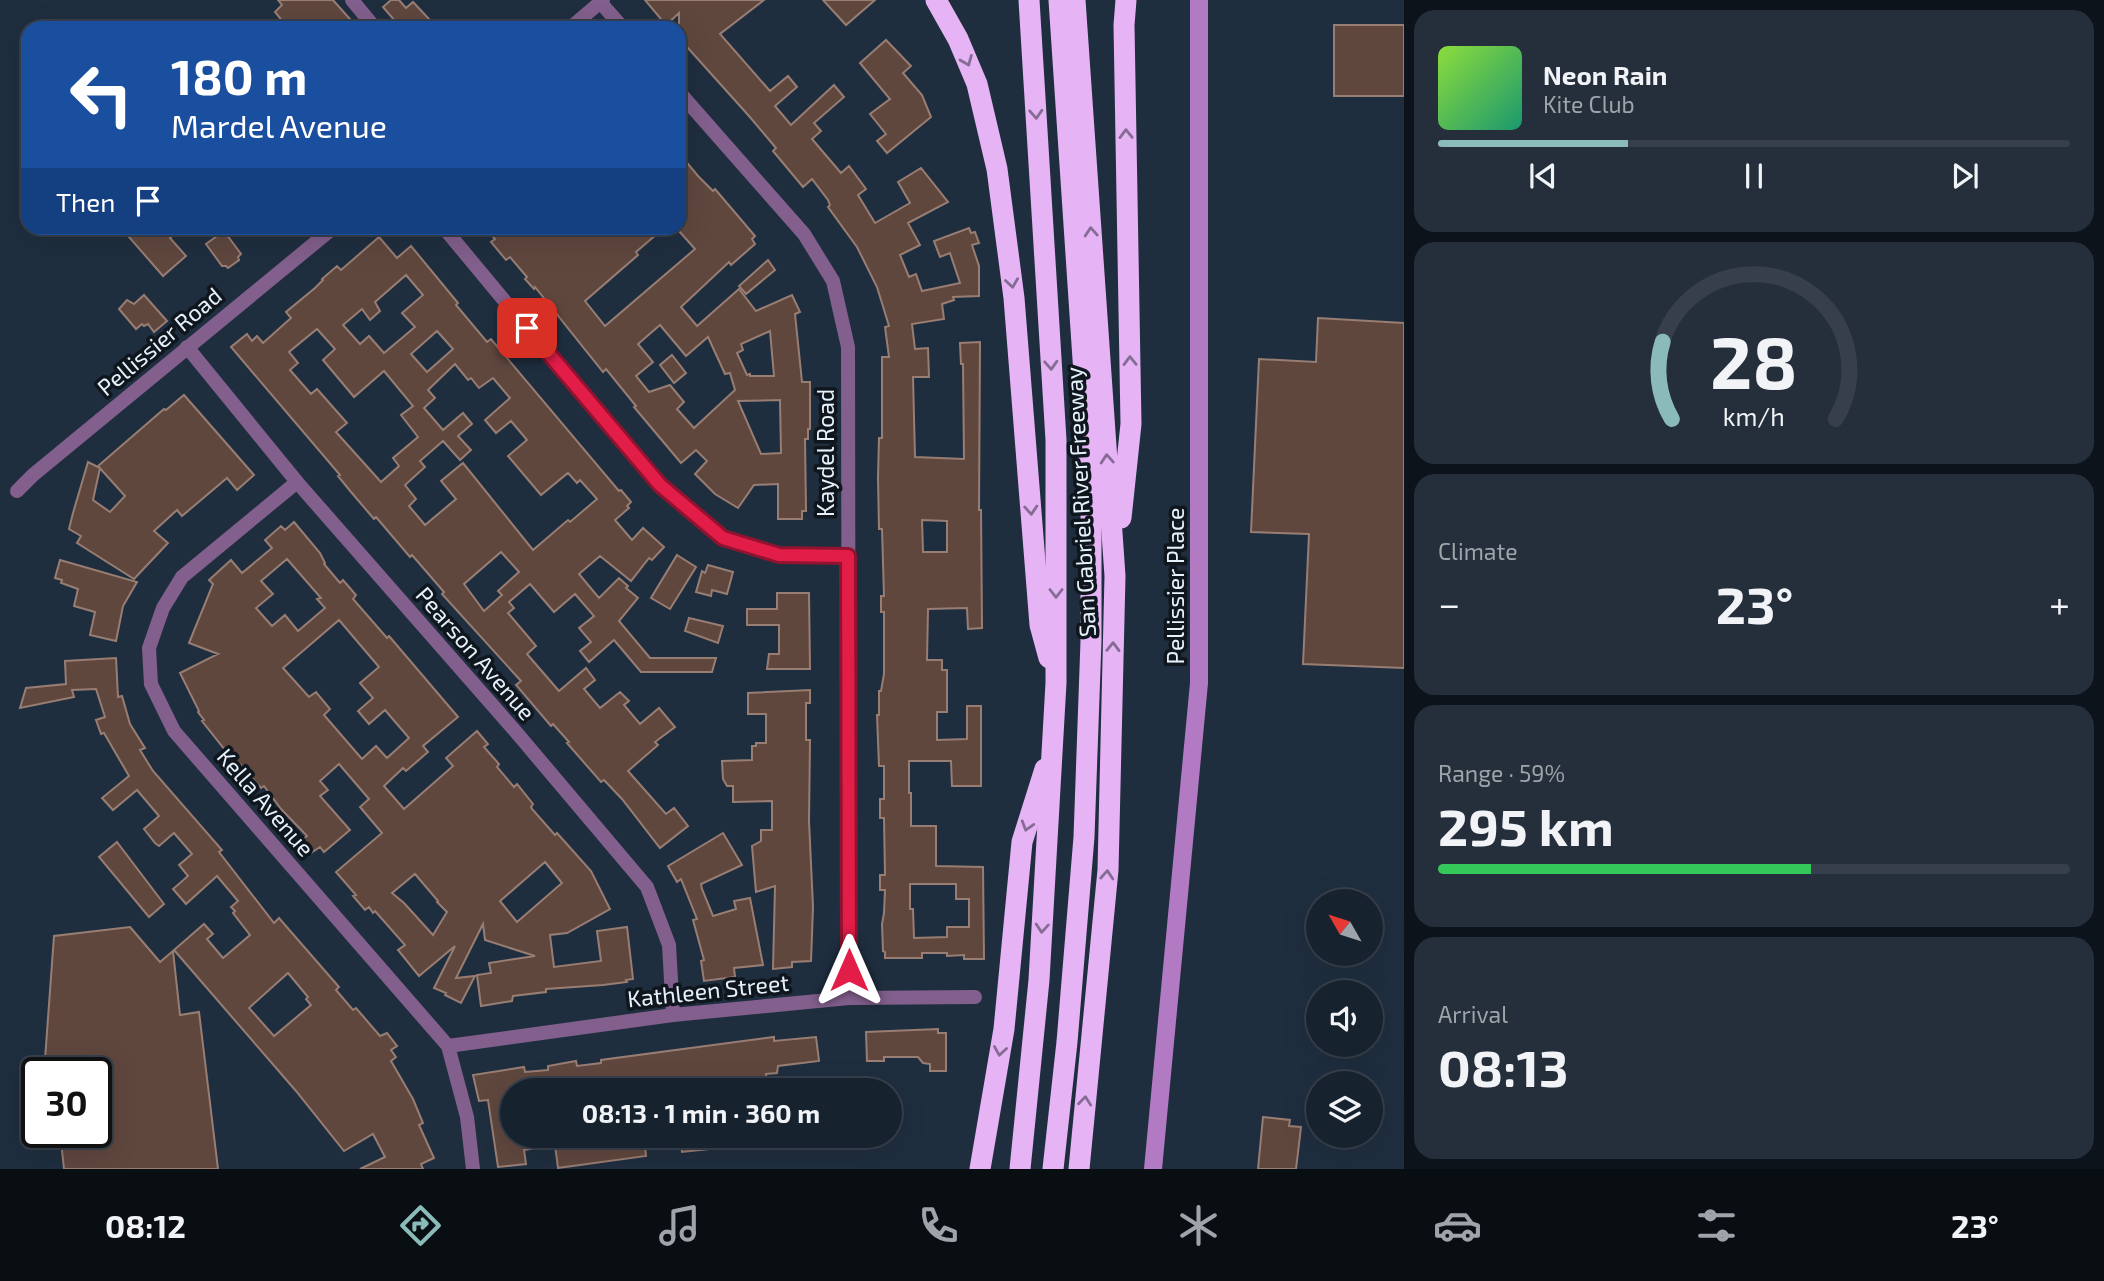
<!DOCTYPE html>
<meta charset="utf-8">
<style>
body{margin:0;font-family:"Exo 2",sans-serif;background:#242f3b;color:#f1f3f6;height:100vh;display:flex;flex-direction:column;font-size:26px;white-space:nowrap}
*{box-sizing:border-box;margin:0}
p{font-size:23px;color:#9ea4aa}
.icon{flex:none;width:38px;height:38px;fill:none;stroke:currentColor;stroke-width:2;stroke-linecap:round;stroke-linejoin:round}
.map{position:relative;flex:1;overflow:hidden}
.details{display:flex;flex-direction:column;gap:10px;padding:10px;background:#0d131a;width:700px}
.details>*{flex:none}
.banner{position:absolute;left:21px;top:21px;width:665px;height:214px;border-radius:21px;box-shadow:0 7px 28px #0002,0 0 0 2px #363f4b;background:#1a4fa0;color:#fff;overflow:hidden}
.needle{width:46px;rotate:309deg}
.controls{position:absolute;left:1306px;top:889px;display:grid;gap:14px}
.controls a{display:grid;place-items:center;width:77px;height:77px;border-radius:50%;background:#17222f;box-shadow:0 7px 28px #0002,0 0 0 2px #363f4b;font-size:35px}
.speed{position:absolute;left:21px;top:1057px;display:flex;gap:14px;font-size:35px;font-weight:700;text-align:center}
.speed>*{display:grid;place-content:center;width:91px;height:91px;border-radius:50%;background:#17222f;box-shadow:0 7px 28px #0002,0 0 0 2px #363f4b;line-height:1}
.speed .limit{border:4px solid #111;border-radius:10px;background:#fff;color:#111}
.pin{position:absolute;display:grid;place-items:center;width:60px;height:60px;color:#fff;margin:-30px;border-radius:14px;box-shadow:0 4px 10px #0006}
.me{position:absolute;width:77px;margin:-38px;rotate:0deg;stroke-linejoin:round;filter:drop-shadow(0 0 5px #0008)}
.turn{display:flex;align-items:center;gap:24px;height:147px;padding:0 35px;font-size:32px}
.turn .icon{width:91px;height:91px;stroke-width:2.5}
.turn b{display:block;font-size:49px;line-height:60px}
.then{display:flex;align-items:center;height:66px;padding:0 35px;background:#0003;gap:14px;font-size:26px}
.big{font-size:52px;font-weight:700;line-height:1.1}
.details .tile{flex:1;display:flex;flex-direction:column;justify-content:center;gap:10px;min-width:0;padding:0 24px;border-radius:21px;background:#242f3b}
.details .dial{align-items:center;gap:0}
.dial svg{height:182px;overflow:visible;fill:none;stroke:#363f4b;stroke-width:7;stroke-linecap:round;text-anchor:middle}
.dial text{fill:#f1f3f6;stroke:none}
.song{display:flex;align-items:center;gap:21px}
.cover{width:84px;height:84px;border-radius:10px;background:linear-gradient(135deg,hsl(90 70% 55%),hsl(160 70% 35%))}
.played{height:7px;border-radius:4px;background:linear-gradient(90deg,#8bbbb9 30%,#363f4b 30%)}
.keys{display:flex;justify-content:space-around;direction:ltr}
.heat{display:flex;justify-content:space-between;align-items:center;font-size:38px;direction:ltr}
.charge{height:10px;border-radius:5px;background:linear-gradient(90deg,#34c759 59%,#363f4b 0)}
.trip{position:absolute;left:500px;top:1078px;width:402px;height:70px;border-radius:35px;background:#17222f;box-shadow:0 7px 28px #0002,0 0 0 2px #363f4b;font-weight:700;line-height:70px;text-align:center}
.tabs{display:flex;height:112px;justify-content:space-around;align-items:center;background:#090e13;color:#9ea4aa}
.tabs .icon{width:49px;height:49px}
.tabs .selected{color:#8bbbb9}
.tabs b{font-size:32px;color:#f1f3f6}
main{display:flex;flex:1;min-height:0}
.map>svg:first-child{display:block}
.building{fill:#5f473e;stroke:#987d73;stroke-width:2;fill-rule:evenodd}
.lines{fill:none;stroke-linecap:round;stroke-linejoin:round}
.street{stroke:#825f8c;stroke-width:14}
.secondary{stroke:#b27ac2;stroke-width:18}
.highway{stroke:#e6b3f5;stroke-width:21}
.oneway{stroke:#856c94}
.route-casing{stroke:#92132f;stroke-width:18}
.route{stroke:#e11d48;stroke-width:12}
.labels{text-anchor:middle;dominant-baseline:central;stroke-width:7;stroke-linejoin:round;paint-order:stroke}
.street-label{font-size:23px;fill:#e7f1fc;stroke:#0f161d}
</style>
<main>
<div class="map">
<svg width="1404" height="1169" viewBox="0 0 1404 1169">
<rect width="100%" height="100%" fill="#1f2e3f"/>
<g class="building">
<polygon points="278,0 333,0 358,28 288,28 275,12 282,5"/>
<polygon points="391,0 399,0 406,8 413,2 429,19 419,28 401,28 383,7"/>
<path d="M645 0H764L720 34 770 91 788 76 797 87 775 106 791 125 834 85 844 97 814 123 821 131 812 139 841 173 849 166 866 189 858 195 875 223 910 203 898 182 921 168 948 202 908 223 920 245 900 255 909 277 916 274 922 291 960 283 950 253 940 257 934 241 969 228 971 233 975 232 979 243 972 245 979 266V296L953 297 954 300 942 304 944 319 912 324 915 349 928 348 929 377H913L915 457 964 459 963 364H961L960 343 980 342 979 510H981L982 628 968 629 967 608 928 609 927 660H942V670H947V712H937V740L967 739V706H981V786H952L951 761H909V793H911V826H936V866L983 867 984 959H964V955L947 956V953H922V958H885V952L883 951 882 924 884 913 885 890H880V875H885L884 818H880V799H884V766H879L877 715H879V691H881L884 674V612H881V596H884L882 529H879L878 478 879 438H882V357H889L885 327 889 326 877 287 857 247 828 207 830 205 828 200 812 179 803 187 773 151 776 148 749 116 679 38V13L666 25ZM922 520 947 521V552H923ZM910 884H956V899H969V927H947V937L914 938 913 909H910Z"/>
<polygon points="823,0 875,0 846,25"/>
<rect x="1334" y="25" width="70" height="71"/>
<polygon points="886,40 911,66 903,73 922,95 931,117 887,153 877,141 886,134 870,114 890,99 860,63"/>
<path d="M679 153 698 176 713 191 715 189 755 236 752 239 755 244 731 265 729 262 681 307 697 326 739 289 756 311 792 295 800 312 795 314 802 382H810V429H808V439H805L806 511H802V519H778V484L754 485 738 508 715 494 695 474 707 461 696 450 681 463 634 407 636 406 606 369 603 372 535 287 534 289 525 279 527 277 510 257 506 260 491 242 495 239 485 228H664L636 252 638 255 585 301 605 326 695 249 679 231ZM660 325 686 356 708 337 725 374 730 373 735 390 694 428 677 409 684 402 670 385 649 392 636 376 653 362 638 344ZM770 331 774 376H750V374L747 375 737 353 743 350 741 344ZM780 400 781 453 761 454 738 401Z"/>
<polygon points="132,228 181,228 170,238 186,256 163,276 129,237"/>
<polygon points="224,231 241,254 238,257 239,260 228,268 226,266 222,266 206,244"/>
<path d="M379 237 397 258 411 246 458 303 456 305 487 342 491 339 619 491 621 490 631 502 627 506 629 508 615 520 632 540 643 528 664 547 652 560 649 558 631 581 600 556 579 574 599 598 619 578 628 586 626 588 638 598 619 621 650 658H716L712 672H641L614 640 589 662 580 651 591 642 579 628 594 616 575 594 554 612 530 584 509 602 514 608 508 613 536 646 527 654 559 691 586 668 595 680 584 689 600 708 620 692 629 701 624 705 640 724 659 708 675 727 655 742 658 745 628 771 666 814 674 808 688 826 660 848 622 799 604 780 601 782 567 743 569 742 553 724 551 726 516 685 521 681 442 594 444 592 412 555 410 557 376 517 374 519 351 492 338 476 340 475 231 347 247 334 252 341 257 336 263 343 291 318 286 312 315 288 323 280 322 279 337 266 341 270ZM406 275 423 295 402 313 415 327 384 353 369 336 360 344 343 325 362 309 370 320 380 311 375 302ZM317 329 335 349 323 360 354 397 384 371 413 406 401 415 418 437 393 458 399 466 381 482 336 432 347 423 317 389 311 394 290 370 298 363 289 352ZM437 331 453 349 427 372 411 354ZM455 364 468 380 471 378 479 388 493 378 510 398 485 420 496 433 511 421 527 440 508 456 541 495 568 473 577 483 580 480 597 499 570 522 568 520 533 550 463 463 441 481 456 499 425 525 409 506 416 499 405 485 425 467 420 461 443 441 460 460 471 450 458 436 472 424 463 413 443 430 424 408 435 398 428 390ZM501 552 519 572 498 591 502 595 484 611 464 584Z"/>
<polygon points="768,260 775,270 746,294 739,286"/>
<polygon points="144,295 167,321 154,332 148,324 144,326 142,324 136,329 119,309 127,300 134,304"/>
<polygon points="1318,318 1404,323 1404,668 1303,664 1309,534 1251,532 1259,359 1316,362"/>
<polygon points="672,355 686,373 674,383 660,365"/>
<polygon points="184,395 254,475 237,490 227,478 182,516 177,510 154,531 168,543 134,579 77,543 81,536 69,529 73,513 88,462 100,468 93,500 110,512 125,496 98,466 164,409 166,410"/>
<path d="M294 522 320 553 325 563 324 564 340 583 343 580 356 595 353 599 387 638 389 636 458 717 423 746 428 752 406 771 403 768 384 786 404 809 453 766 446 758 477 731 488 744 484 747 499 764 497 767 514 787 517 784 533 804 531 807 532 809 555 835 557 833 591 871 610 909 567 933 550 935 554 967 601 961 597 931 627 927 633 979 626 980 627 982 603 985 546 989V992L513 996 512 1001 481 1006 477 975 491 973 489 963 535 956 485 940 483 924 456 978 475 976 461 1003 445 995 446 993 434 988 455 946 419 976 398 950 405 945 375 911 373 913 369 907 365 910 353 896 356 895 336 872 382 833 360 807 369 799 339 764 320 781 328 790 320 796 350 830 324 852 320 847 311 853 301 841 307 836 281 809 264 786 261 788 239 763 237 765 202 721 204 720 198 712 199 711 180 673 218 654 189 643 213 584 209 580 231 560 242 573 272 548 265 540 281 526 285 530ZM287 559 321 598 317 599 325 608 298 631 285 615 272 626 256 608 273 594 261 581ZM339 620 379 667 360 683 373 698 358 711 369 724 385 710 409 738 387 758 376 746 362 759 324 715 330 709 316 692 309 697 283 668ZM545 862 562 883 517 922 500 901ZM415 874 438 901 437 902 447 912 433 935 404 903 392 893Z"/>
<polygon points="677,555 696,567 670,609 651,598"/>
<polygon points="60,560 137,582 123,606 116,641 90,635 95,612 74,606 78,589 61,583 62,580 55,578"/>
<polygon points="708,565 733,572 727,594 712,590 711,596 696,592 702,571 705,573"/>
<polygon points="777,593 809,593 810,669 767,669 769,654 779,654 779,625 747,625 747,609 777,609"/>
<polygon points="689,618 723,626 718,643 685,631"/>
<path d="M116 658 118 697 122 696 130 724 145 748 140 750 153 771 222 850 219 852 274 923 279 918 339 987 336 990 353 1010 356 1008 380 1036 387 1033 397 1046 391 1050 396 1057 391 1061 413 1099 423 1123 419 1125 434 1158 421 1164 423 1169H360L385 1157 373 1134 344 1151 296 1091 174 950 204 924 213 934 207 939 223 958 250 935 233 913 235 911 231 907 238 901 217 876 186 904 173 889 188 876 179 865 192 854 174 833 159 846 155 843 144 829 159 816 137 790 113 810 102 798 129 776 104 733 101 734 96 720 105 717 96 689 72 690 74 697 20 708 26 688 66 684 65 661ZM288 973 308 997 306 999 311 1005 274 1036 249 1008Z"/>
<polygon points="810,690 810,703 806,703 806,740 810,740 809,821 813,907 811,961 792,962 792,967 773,969 775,886 756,892 752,846 761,841 761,830 772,830 772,801 733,802 733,786 727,786 723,779 722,761 752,760 752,746 756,746 756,743 766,743 766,714 748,714 748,693"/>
<polygon points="723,833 742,865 701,884 702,889 713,916 736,909 734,901 750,898 763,965 734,968 735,977 704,981 701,961 704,960 693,920 697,919 681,879 677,882 668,866"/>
<polygon points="117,842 164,904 149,917 99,857"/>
<polygon points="130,927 160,962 173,951 180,1015 199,1012 218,1169 64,1169 60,1132 96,1132 96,1073 67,1073 66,1070 44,1073 54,936"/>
<polygon points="938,1029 938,1033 946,1033 946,1071 930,1071 930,1064 923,1063 918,1057 884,1057 884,1061 867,1061 866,1032"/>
<polygon points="774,1037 774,1041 816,1037 819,1061 778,1066 777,1073 766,1074 767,1090 682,1090 682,1088 605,1090 604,1085 582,1088 581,1085 555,1088 555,1090 513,1090 513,1137 579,1136 580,1148 630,1141 629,1136 644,1136 646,1156 558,1168 555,1145 524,1150 526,1164 498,1167 488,1100 479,1101 473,1075 524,1067 525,1072 548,1070 548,1066 576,1061 577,1066 601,1063 601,1060"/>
<polygon points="1263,1117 1290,1120 1289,1126 1301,1127 1296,1169 1258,1169"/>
<polygon points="692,1136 716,1136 718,1148 682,1152 680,1137"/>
</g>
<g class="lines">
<g class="street">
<polyline points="352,0 375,28"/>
<polyline points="600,2 623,28"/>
<polyline points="570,28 603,0"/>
<polyline points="679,92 804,234 833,281 848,347 849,998"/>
<polyline points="444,228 610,428 660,485 723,538 779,555 848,556"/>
<polyline points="187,347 297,482 516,732 647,887 669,945 673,1015"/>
<polyline points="297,482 182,577 163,608 149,648 151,684 174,731 448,1046 467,1117 473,1169"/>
<polyline points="17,491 33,475 333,228"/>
<polyline points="448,1046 673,1015 849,998 975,997"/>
</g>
<polyline class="secondary" points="1153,1169 1199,683 1199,0"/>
<g class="highway">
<polyline points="936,0 958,39 977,84 997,169 1014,298 1040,625 1049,658"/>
<polyline points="1075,0 1115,576 1108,870 1079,1169"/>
<polyline points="1121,518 1131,424 1124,25 1126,0"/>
<polyline points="980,1169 1004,1029 1022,842 1045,769"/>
<polyline points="1020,1169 1039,980 1056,683 1056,440 1029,0"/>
<polyline points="1053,1169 1067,1042 1084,837 1091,641 1091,503 1087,419 1059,0"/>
</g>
</g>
<defs><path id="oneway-chevron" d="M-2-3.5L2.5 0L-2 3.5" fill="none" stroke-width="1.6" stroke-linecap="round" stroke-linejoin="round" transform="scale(1.75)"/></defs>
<g class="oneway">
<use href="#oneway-chevron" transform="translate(967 61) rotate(68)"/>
<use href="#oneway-chevron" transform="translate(1036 114) rotate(87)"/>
<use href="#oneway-chevron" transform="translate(1126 134) rotate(-91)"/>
<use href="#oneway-chevron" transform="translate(1091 232) rotate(-94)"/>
<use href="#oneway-chevron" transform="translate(1012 283) rotate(82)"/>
<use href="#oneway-chevron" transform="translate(1130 361) rotate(-91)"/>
<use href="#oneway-chevron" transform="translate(1051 365) rotate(87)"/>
<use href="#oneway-chevron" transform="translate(1107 459) rotate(-94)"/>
<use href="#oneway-chevron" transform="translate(1031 510) rotate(86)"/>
<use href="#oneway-chevron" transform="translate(1056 593) rotate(90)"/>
<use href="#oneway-chevron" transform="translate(1113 647) rotate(-89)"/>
<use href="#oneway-chevron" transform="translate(1027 826) rotate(107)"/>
<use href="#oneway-chevron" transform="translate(1107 875) rotate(-86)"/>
<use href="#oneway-chevron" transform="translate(1042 928) rotate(94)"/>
<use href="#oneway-chevron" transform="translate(1000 1051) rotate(99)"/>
<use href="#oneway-chevron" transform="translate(1085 1101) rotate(-84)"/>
</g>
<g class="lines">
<defs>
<polyline id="route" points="527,328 660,485 723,538 779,555 848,556 849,970"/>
</defs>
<use href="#route" class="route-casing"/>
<use href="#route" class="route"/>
</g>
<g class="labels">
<g class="street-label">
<text transform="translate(159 341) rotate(-40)">Pellissier Road</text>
<text transform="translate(825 453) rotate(-90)">Kaydel Road</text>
<text transform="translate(1080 502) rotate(-93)">San Gabriel River Freeway</text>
<text transform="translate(1175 586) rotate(-90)">Pellissier Place</text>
<text transform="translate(476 653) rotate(49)">Pearson Avenue</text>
<text transform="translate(266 802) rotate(49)">Kella Avenue</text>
<text transform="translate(708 990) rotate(-6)">Kathleen Street</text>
</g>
</g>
</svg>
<div class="controls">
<a><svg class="needle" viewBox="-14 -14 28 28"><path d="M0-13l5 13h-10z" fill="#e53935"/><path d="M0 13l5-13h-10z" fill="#9ea4aa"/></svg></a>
<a><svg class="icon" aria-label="sound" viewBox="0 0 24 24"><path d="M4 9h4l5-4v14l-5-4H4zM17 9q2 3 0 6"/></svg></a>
<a><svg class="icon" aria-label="layers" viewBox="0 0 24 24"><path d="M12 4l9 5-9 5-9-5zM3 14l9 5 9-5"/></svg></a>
</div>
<div class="speed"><div class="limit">30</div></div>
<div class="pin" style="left:527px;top:328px;background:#d93025"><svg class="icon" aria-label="arrive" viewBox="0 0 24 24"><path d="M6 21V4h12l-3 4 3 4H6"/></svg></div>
<svg class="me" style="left:849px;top:970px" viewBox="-20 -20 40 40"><path d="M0-17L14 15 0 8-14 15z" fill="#e11d48" stroke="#fff" stroke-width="4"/></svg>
<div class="trip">08:13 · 1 min · 360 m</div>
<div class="banner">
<div class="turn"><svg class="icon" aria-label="left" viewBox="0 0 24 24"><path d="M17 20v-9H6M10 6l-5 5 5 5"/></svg><div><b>180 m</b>Mardel Avenue</div></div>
<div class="then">Then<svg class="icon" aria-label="arrive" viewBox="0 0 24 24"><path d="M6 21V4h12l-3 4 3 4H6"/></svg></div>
</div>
</div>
<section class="details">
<div class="tile">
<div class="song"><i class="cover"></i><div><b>Neon Rain</b><p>Kite Club</p></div></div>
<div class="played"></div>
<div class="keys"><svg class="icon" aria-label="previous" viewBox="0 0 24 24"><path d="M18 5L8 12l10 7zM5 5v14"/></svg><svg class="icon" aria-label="pause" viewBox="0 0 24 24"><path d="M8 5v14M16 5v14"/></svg><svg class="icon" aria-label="next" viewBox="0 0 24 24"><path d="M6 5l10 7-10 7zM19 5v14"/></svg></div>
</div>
<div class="tile dial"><svg viewBox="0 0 100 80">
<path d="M14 69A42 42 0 1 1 86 69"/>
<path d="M14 69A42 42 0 0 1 10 35" stroke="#8bbbb9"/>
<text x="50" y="56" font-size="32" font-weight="700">28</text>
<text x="50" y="72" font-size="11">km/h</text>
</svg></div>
<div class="tile"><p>Climate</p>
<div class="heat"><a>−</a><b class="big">23°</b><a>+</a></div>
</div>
<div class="tile"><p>Range · 59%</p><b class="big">295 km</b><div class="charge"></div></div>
<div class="tile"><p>Arrival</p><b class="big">08:13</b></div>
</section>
</main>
<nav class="tabs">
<b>08:12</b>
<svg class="icon selected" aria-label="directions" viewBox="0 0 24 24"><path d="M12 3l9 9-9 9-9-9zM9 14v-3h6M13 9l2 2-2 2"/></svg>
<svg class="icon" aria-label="music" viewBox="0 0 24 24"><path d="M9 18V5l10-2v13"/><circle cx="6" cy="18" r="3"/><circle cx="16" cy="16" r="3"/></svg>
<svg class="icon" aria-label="phone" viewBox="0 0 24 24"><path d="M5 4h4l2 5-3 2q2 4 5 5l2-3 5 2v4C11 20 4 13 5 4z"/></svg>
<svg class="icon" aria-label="climate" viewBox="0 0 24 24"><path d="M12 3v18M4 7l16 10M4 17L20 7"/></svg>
<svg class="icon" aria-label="car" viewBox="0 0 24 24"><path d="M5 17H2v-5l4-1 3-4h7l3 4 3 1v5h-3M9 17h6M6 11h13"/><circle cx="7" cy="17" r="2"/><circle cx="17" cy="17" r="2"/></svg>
<svg class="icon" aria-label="filters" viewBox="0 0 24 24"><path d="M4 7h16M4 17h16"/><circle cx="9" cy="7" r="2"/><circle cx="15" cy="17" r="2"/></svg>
<b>23°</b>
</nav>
